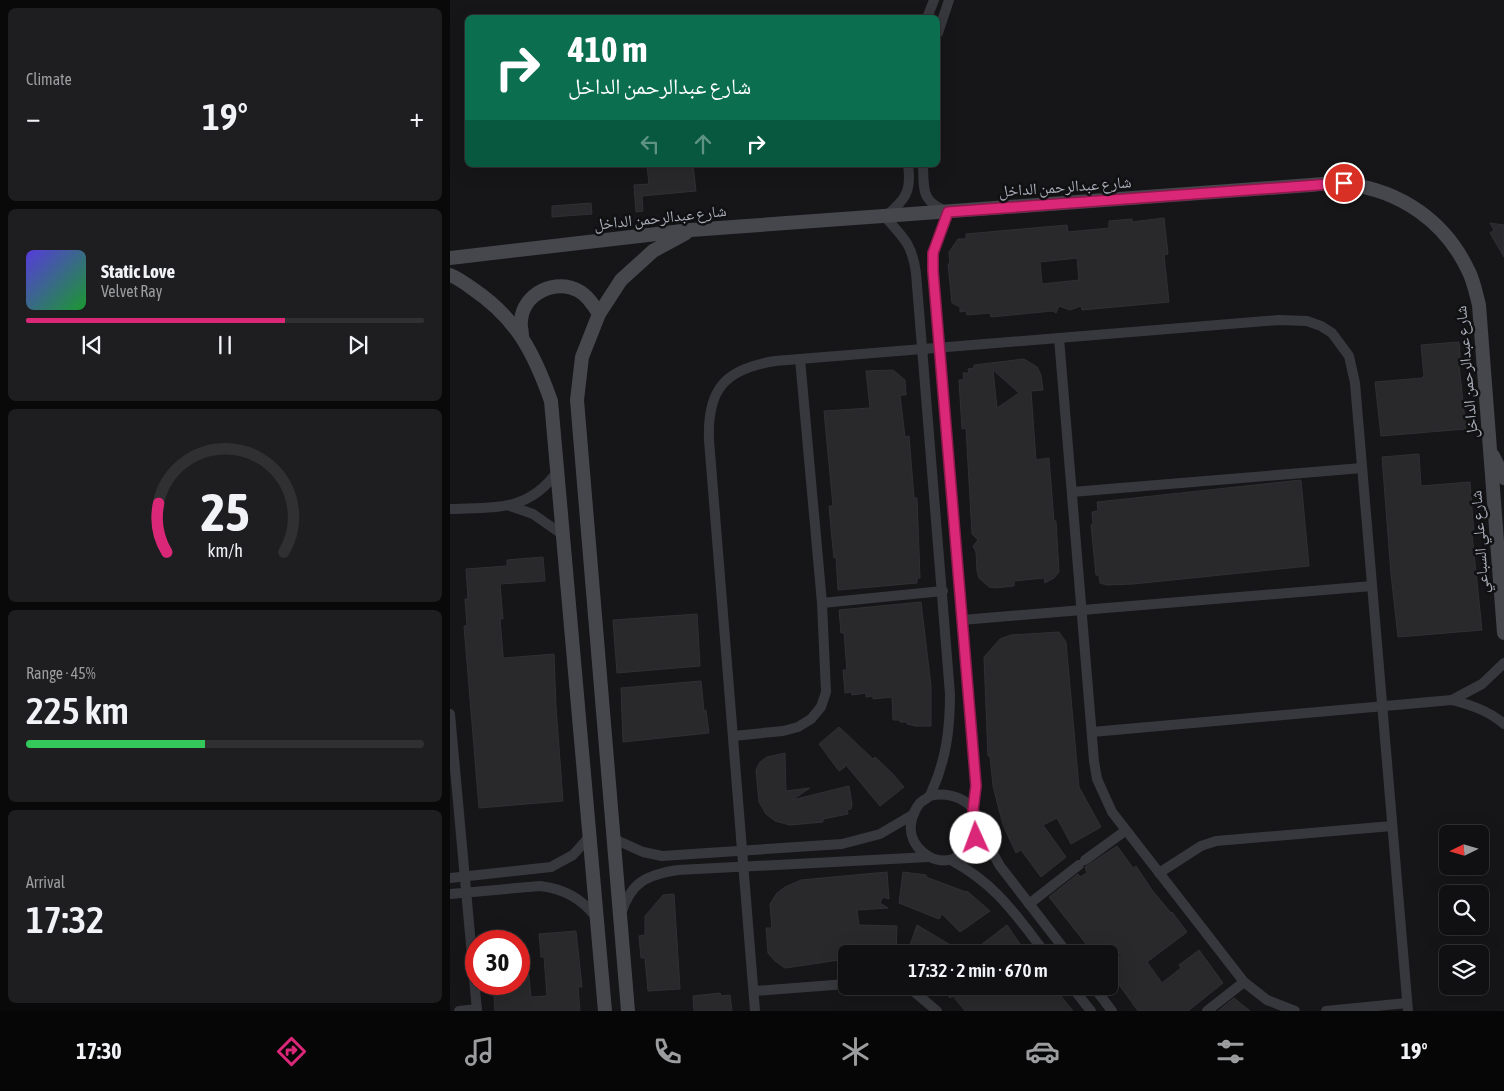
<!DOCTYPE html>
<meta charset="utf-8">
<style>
body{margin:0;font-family:"Asap Condensed","Noto Naskh Arabic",sans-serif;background:#1e1e20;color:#f1f3f6;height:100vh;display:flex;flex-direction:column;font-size:19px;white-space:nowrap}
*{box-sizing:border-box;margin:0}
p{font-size:16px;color:#9c9d9f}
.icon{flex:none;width:28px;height:28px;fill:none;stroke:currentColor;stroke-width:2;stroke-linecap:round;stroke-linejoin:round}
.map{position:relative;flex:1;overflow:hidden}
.drawer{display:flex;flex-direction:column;gap:8px;padding:8px;background:#09090a;width:450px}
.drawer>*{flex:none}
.banner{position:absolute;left:15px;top:15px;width:475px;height:152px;border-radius:8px;box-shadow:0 5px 20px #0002,0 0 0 1px #303032;background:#0b6e4f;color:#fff;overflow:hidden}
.needle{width:32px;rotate:265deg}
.buttons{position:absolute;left:989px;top:825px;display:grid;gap:10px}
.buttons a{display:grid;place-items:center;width:50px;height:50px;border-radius:8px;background:#101012;box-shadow:0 5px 20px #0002,0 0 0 1px #303032;font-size:25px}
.speed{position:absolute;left:15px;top:930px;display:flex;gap:10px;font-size:25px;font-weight:700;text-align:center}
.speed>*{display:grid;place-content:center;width:65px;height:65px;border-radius:50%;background:#101012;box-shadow:0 5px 20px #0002,0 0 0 1px #303032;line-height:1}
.speed .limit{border:8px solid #d22;background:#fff;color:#111}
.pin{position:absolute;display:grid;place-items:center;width:42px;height:42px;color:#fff;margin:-21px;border:2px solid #fff;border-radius:50%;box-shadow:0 1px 5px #0007}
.me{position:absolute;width:55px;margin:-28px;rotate:358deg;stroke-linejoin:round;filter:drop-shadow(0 0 4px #0008)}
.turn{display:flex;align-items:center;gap:18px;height:105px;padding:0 20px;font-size:22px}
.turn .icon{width:65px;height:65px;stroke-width:2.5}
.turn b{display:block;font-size:35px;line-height:42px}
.lanes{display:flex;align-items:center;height:48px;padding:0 20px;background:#0003;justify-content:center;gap:25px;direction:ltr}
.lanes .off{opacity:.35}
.big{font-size:38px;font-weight:600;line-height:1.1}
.drawer .tile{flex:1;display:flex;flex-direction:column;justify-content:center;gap:8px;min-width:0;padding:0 18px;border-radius:8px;background:#1e1e20}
.drawer .dial{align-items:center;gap:0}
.dial svg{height:130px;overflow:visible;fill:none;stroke:#303032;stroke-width:7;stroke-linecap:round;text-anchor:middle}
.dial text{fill:#f1f3f6;stroke:none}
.song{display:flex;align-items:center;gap:15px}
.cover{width:60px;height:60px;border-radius:8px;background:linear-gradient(135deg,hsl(250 70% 55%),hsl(130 70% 35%))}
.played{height:5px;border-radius:2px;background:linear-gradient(90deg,#db2777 65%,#303032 65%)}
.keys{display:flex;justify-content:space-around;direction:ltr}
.heat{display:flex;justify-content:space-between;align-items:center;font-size:28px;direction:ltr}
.charge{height:8px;border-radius:4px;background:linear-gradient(90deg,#34c759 45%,#303032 0)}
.trip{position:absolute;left:388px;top:945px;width:280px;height:50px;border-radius:8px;background:#101012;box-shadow:0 5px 20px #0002,0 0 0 1px #303032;font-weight:600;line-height:50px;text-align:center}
.tab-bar{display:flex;height:80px;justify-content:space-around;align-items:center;background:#060607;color:#9c9d9f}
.tab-bar .icon{width:35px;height:35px}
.tab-bar .selected{color:#db2777}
.tab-bar b{font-size:22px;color:#f1f3f6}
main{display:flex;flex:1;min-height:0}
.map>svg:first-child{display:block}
.building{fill:#29292c;stroke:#303034;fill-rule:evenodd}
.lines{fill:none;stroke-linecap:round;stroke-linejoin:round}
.street{stroke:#37383d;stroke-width:10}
.secondary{stroke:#45474d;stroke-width:14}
.route-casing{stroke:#8e194d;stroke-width:12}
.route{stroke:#db2777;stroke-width:9}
.labels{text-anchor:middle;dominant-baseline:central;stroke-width:5;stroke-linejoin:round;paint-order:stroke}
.street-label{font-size:16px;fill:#a8adb8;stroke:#111113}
</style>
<main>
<section class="drawer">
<div class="tile"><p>Climate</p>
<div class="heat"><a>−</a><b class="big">19°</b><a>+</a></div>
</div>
<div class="tile">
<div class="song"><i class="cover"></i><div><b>Static Love</b><p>Velvet Ray</p></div></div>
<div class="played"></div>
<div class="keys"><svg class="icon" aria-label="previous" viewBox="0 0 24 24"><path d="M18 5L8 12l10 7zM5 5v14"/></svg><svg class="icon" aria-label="pause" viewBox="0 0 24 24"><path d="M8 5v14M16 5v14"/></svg><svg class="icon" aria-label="next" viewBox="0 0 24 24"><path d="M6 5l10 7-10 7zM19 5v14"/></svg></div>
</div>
<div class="tile dial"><svg viewBox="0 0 100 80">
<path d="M14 69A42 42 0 1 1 86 69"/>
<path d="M14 69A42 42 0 0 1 9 39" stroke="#db2777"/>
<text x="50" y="56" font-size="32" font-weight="700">25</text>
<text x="50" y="72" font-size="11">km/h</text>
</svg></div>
<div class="tile"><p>Range · 45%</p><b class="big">225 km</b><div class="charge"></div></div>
<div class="tile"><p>Arrival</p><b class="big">17:32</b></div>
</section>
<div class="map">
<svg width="1054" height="1011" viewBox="0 0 1054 1011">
<rect width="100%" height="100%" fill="#161618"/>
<g class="building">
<polygon points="210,165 243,165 246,191 192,196 193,211 186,212 184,185 199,184 197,166"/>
<polygon points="141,203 142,214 102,217 102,206"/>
<path d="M714 218 718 254 714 255 719 302 632 310 631 306 620 310 609 306 606 313 603 311 541 317 540 313 517 315 516 311 510 312V307L502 303 498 264H500L499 252 508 239H516V234L617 225 618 232 659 228V221L682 219V222ZM627 258 629 280 592 284 590 262Z"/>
<polygon points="1040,223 1054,225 1054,257 1040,233 1044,230"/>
<polygon points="1009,342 1011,365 1009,365 1016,429 931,436 925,382 972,378 974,376 971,345"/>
<path d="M574 359 587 367 591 375 593 390 581 391 586 460 599 458 604 521H606L609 572 604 578 595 583 594 578 564 581V586L545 588 539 587 529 578 527 571 526 552 523 546 528 540 522 534 516 428 512 429 509 380H514L513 373H519L518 369 524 368V365ZM543 370 569 393 547 408Z"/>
<polygon points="443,370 455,380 456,395 450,395 455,437 459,436 464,498 467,498 470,578 467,578 467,583 388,590 386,557 384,558 381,529 379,506 383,506 374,411 420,408 416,371"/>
<polygon points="969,454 971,486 1020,482 1024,534 1022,534 1032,630 948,637 941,574 932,457"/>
<polygon points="851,480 859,566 683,584 657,585 650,583 649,575 646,575 641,525 643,524 642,512 648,511 647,502"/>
<polygon points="93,557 95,581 50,584 53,619 50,619 53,655 54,658 104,654 106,707 113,801 29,808 14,626 17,626 15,599 18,599 16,569 57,566 57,560"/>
<polygon points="471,602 481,686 481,726 466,726 457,724 457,722 450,722 450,720 443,720 442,697 423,699 423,696 416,697 416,693 402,695 401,692 395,693 393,670 397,670 394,633 391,633 389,610"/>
<polygon points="247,614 250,666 167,673 163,620"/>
<polygon points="609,632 616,642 629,787 651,827 621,844 607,818 593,825 616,857 591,877 571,850 566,853 553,825 543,786 540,756 538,756 534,657 550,639 561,635"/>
<polygon points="251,681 254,711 256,710 259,733 173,742 171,688"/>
<polygon points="389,727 423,759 425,757 442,773 454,787 430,806 395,764 395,767 389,771 369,744"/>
<polygon points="335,753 336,791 360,788 342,800 399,786 402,804 401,809 397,810 398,814 373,819 373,822 340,825 325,821 316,814 309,802 306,770 310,762 317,757"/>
<polygon points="667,846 683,868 686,866 702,890 721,913 722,912 737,932 697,962 712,983 731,968 729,965 749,950 773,983 738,1011 688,1011 659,971 659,965 673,954 644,954 599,897 628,874 630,877 637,873 635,867"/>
<polygon points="437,872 439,899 433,897 430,903 438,908 407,910 409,925 447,926 446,954 396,954 396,959 335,968 325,961 318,953 316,928 322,928 320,904 327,893 335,887 351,880"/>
<polygon points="453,872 476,875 476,877 516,892 517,891 540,911 510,932 492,914 489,919 449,903"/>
<polygon points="224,894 230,989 198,991 195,958 191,958 189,936 195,935 195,916 213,895"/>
<polygon points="467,925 492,940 499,944 486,954 457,954"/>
<polygon points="557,925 577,954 533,954 527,948"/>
<polygon points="126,931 132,987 128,987 130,1011 45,1011 43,984 69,984 69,969 78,968 81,997 97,996 94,957 91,957 89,934"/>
<polygon points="491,986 603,986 623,1011 515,1011 503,996 500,998"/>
<polygon points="270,993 271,996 280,995 282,1011 244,1011 243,996"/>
<polygon points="784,998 800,1011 768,1011"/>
</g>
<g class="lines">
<g class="street">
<polyline points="477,18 484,0"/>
<polyline points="488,33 499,0"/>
<path d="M458 165C462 192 455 200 435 217 454 238 462 244 466 273L500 694C500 729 496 761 481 793 479 799 474 799 470 803 465 809 462 817 461 824 458 846 482 866 503 859 513 855 521 849 525 839 538 809 508 789 480 796"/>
<path d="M473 165C474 191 471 202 499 212L483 253V271L526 786 523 810"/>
<polyline points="609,338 644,761 647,779 662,812 794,982 817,1000 845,1011"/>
<polyline points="622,492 912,468"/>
<polyline points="60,506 83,514 113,535"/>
<path d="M0 509C45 507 78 512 107 472"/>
<polyline points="372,603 493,591"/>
<polyline points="512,620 922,586"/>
<polyline points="1002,700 1032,684 1054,663"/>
<polyline points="0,714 27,1011"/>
<path d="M642 732 1002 700C1021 705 1039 711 1054 724"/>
<polyline points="283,736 333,731 348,727 361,719 371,707 376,692 372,603 350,359"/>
<polyline points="528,827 550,866 618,954"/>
<polyline points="164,839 193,852 212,856 392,844 430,834 464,814"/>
<path d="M501 860C547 885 565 914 596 954"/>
<polyline points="635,860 675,831"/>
<polyline points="709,873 751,846 766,841 942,826"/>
<polyline points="0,878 101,867 123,855 140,836"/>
<path d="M0 894 90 886C114 889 131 898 146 917"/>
<polyline points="579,904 629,865"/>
<path d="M171 914C181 882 196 875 228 870L479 857"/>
<polyline points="450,986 462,990 487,1011"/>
<polyline points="621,986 641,1011"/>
<polyline points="643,986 662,1011"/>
<polyline points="304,991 396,984"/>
<polyline points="9,1011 27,1009"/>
<path d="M305 1011 259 440C257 389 275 369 325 361L829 320 857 321 871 326 882 333 899 356 905 383 958 1011"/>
<polyline points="757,1011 794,982"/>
<polyline points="876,1011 957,1003"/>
</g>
<g class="secondary">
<path d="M0 258 241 230 861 185C872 184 884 182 895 184 951 190 996 222 1019 272 1024 282 1026 294 1029 305L1054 633"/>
<path d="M0 275C8 278 16 284 23 289 67 319 84 353 101 401L155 1011"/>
<path d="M72 336C72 331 70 325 71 321 73 293 106 278 129 291 138 296 144 306 149 314"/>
<polyline points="1043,456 1054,478"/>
<polyline points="178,1011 127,400 132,357 149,314 171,280 203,251 236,233"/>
</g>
</g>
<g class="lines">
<defs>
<polyline id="route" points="526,838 528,827 523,810 526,786 483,271 483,253 498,212 894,183"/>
</defs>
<use href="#route" class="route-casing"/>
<use href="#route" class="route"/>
</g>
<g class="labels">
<g class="street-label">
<text transform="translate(615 186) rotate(-4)">شارع عبدالرحمن الداخل</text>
<text transform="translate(210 217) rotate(-6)">شارع عبدالرحمن الداخل</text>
<text transform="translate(1016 372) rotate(-95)">شارع عبدالرحمن الداخل</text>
<text transform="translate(1029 542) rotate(-94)">شارع علي السباعي</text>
</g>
</g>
</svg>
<div class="buttons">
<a><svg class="needle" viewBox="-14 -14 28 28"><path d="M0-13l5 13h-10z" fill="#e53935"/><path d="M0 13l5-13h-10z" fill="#9c9d9f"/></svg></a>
<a><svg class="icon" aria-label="search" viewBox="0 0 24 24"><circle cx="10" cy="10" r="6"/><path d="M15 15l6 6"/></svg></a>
<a><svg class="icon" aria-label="layers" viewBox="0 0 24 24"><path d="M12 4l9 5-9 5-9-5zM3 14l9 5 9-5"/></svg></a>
</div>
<div class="speed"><div class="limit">30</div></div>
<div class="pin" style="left:894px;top:183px;background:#d93025"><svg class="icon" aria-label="arrive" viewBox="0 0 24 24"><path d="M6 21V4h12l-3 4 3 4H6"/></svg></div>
<svg class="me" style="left:526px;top:838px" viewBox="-20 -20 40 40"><circle r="19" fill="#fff"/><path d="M0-13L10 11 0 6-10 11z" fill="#db2777"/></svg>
<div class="trip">17:32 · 2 min · 670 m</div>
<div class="banner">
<div class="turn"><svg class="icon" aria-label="right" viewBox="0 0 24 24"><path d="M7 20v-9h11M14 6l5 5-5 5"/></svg><div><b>410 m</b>شارع عبدالرحمن الداخل</div></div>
<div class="lanes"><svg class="icon off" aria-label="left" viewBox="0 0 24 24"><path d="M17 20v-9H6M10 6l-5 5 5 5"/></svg><svg class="icon off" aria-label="ahead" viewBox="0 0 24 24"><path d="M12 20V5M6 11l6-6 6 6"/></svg><svg class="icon" aria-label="right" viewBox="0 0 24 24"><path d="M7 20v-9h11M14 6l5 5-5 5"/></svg></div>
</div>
</div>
</main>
<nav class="tab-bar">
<b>17:30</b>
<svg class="icon selected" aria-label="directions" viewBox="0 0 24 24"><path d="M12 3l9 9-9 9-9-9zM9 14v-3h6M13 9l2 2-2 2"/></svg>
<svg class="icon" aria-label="music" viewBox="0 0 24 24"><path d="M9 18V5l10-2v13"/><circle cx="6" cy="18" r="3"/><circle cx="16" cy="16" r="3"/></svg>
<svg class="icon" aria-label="phone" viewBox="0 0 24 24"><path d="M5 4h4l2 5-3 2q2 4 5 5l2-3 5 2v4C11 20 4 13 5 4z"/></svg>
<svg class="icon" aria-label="climate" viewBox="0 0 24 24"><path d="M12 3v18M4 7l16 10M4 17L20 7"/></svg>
<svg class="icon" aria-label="car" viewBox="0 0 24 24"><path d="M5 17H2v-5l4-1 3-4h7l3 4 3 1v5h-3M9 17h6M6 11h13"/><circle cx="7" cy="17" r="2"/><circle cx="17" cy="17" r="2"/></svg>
<svg class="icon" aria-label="filters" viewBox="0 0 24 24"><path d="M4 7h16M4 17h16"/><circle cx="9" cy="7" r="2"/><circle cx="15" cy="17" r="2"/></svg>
<b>19°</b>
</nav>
